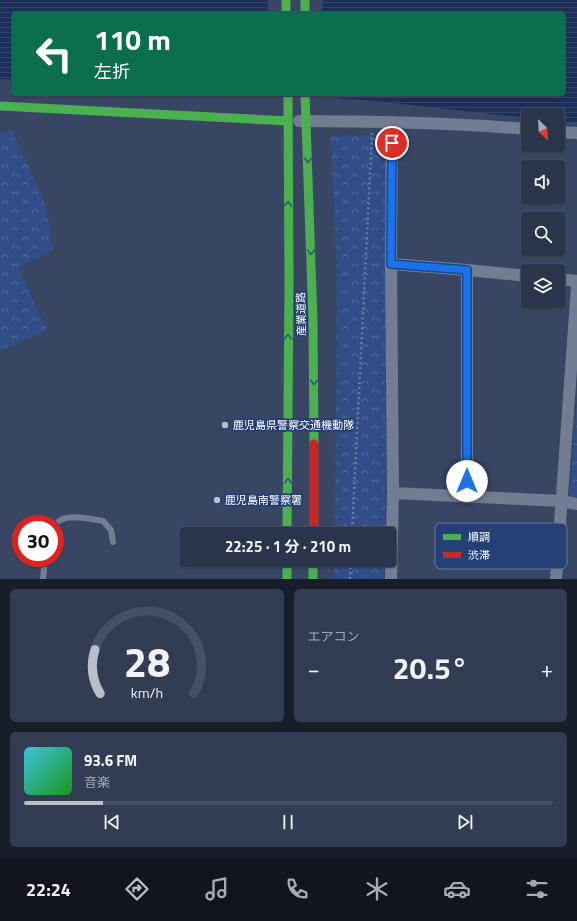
<!DOCTYPE html>
<html lang="ja">
<meta charset="utf-8">
<style>
body{margin:0;font-family:"Titillium Web","Noto Sans JP",sans-serif;background:#323c52;color:#f1f3f6;height:100vh;display:flex;flex-direction:column;font-size:15px;white-space:nowrap}
*{box-sizing:border-box;margin:0}
p{font-size:13px;color:#a5aab5}
.icon{flex:none;width:22px;height:22px;fill:none;stroke:currentColor;stroke-width:2;stroke-linecap:round;stroke-linejoin:round}
.map{position:relative;height:579px;overflow:hidden}
.side{display:flex;flex-direction:column;gap:10px;padding:10px;background:#171d29;flex:1}
.side>*{flex:none}
.guide{position:absolute;left:12px;top:12px;width:553px;height:84px;border-radius:4px;box-shadow:0 1px 3px #0004,0 0 0 1px #464f63;background:#0b6e4f;color:#fff;overflow:hidden}
.needle{width:26px;rotate:155deg}
.controls{position:absolute;left:521px;top:108px;display:grid;gap:8px}
.controls a{display:grid;place-items:center;width:44px;height:44px;border-radius:4px;background:#2a344b;box-shadow:0 1px 3px #0004,0 0 0 1px #464f63;font-size:20px}
.speed{position:absolute;left:12px;top:515px;display:flex;gap:8px;font-size:20px;font-weight:700;text-align:center}
.speed>*{display:grid;place-content:center;width:52px;height:52px;border-radius:50%;background:#2a344b;box-shadow:0 1px 3px #0004,0 0 0 1px #464f63;line-height:1}
.speed .limit{border:6px solid #d22;background:#fff;color:#111}
.pin{position:absolute;display:grid;place-items:center;width:34px;height:34px;color:#fff;margin:-17px;border:2px solid #fff;border-radius:50%;box-shadow:0 1px 4px #0007}
.me{position:absolute;width:44px;margin:-22px;rotate:0deg;stroke-linejoin:round;filter:drop-shadow(0 0 3px #0008)}
.turn{display:flex;align-items:center;gap:14px;height:84px;padding:0 16px;font-size:18px}
.turn .icon{width:52px;height:52px;stroke-width:2.5}
.turn b{display:block;font-size:28px;line-height:34px}
.big{font-size:30px;font-weight:700;line-height:1.1}
.side .widget{flex:1;display:flex;flex-direction:column;justify-content:center;gap:6px;min-width:0;padding:0 14px;border-radius:6px;background:#323c52}
.side .dial{align-items:center;gap:0}
.dial svg{height:104px;overflow:visible;fill:none;stroke:#464f63;stroke-width:7;stroke-linecap:round;text-anchor:middle}
.dial text{fill:#f1f3f6;stroke:none}
.song{display:flex;align-items:center;gap:12px}
.cover{width:48px;height:48px;border-radius:6px;background:linear-gradient(135deg,hsl(190 70% 55%),hsl(120 70% 35%))}
.played{height:4px;border-radius:2px;background:linear-gradient(90deg,#b9bec9 15%,#464f63 15%)}
.keys{display:flex;justify-content:space-around;direction:ltr}
.heat{display:flex;justify-content:space-between;align-items:center;font-size:22px;direction:ltr}
.side .tiles{flex:1;display:grid;gap:10px;grid-template-columns:1fr 1fr}
.widget:last-child{grid-column:span 2}
.trip{position:absolute;left:180px;top:527px;width:216px;height:40px;border-radius:4px;background:#2a344b;box-shadow:0 1px 3px #0004,0 0 0 1px #464f63;font-weight:700;line-height:40px;text-align:center}
.menu{display:flex;height:64px;justify-content:space-around;align-items:center;background:#11151e;color:#a5aab5}
.menu .icon{width:28px;height:28px}
.menu .selected{color:#b9bec9}
.menu b{font-size:18px;color:#f1f3f6}
.map>svg:first-child{display:block}
.park{fill:url(#park-crowns)}
.water{fill:url(#water-rules)}
.pier{fill:#384664}
.lines{fill:none;stroke-linecap:round;stroke-linejoin:round}
.path{stroke:#727d93;stroke-width:2.5;stroke-dasharray:2 3;stroke-linecap:butt}
.lane{stroke:#727d93;stroke-width:6}
.street{stroke:#727d93;stroke-width:12}
.fast{stroke:#4caf50;stroke-width:9}
.jam{stroke:#c62828;stroke-width:9}
.oneway{stroke:#2f5b6d}
.route-casing{stroke:#114b97;stroke-width:10}
.route{stroke:#1a73e8;stroke-width:7}
.poi-dot{fill:#b9bec9;stroke:#253f77;stroke-width:1.5}
.labels{text-anchor:middle;dominant-baseline:central;stroke-width:4;stroke-linejoin:round;paint-order:stroke}
.street-label{font-size:11px;fill:#fff;stroke:#253f77}
.poi-label{font-size:11px;fill:#fff;stroke:#253f77;text-anchor:start}
.key{fill:#253f77;stroke:#6679a0;stroke-width:1}
.key-label{font-size:11px;fill:#fff}
</style>
<div class="map">
<svg width="577" height="579" viewBox="0 0 577 579">
<defs>
<pattern id="park-crowns" width="20" height="18" patternUnits="userSpaceOnUse"><rect width="20" height="18" fill="#314e89"/><path d="M2 6a3 3 0 1 1 6 0M12 15a3 3 0 1 1 6 0" fill="none" stroke="#50699b"/></pattern>
<pattern id="water-rules" width="6" height="5" patternUnits="userSpaceOnUse"><rect width="6" height="5" fill="#1c2f59"/><path d="M0 2.5h6" fill="none" stroke="#33446a"/></pattern>
</defs>
<rect width="100%" height="100%" fill="#384664"/>
<g class="park">
<polygon points="12,130 46,206 53,250 18,267 47,330 0,351 0,135"/>
<polygon points="380,135 386,151 385,534 335,534 337,279 331,136"/>
<polygon points="577,406 577,501 569,499"/>
<rect x="334" y="560" width="50" height="19"/>
</g>
<polygon class="water" points="0,0 577,0 577,123 558,121 558,115 528,115 528,118 365,100 266,94 563,94 563,14 14,14 14,80 0,79"/>
<polygon class="pier" points="268,0 323,0 322,14 268,14"/>
<g class="lines">
<g class="path">
<polyline points="352,534 372,133"/>
<polyline points="350,579 351,560"/>
</g>
<g class="lane">
<path d="M55 525C63 512 90 519 103 521L111 530 113 542"/>
<polyline points="43,579 45,558"/>
</g>
<g class="street">
<path d="M299 121C376 121 452 123 528 129"/>
<polyline points="558,132 577,133"/>
<polyline points="391,264 467,270 528,276"/>
<polyline points="467,270 467,497"/>
<polyline points="558,279 577,281"/>
<polyline points="393,493 562,501 577,504"/>
<polyline points="391,579 393,493 391,264 392,122"/>
<polyline points="556,579 577,286"/>
</g>
<g class="fast">
<polyline points="286,0 286,14"/>
<polyline points="305,0 305,14"/>
<polyline points="305,94 313,322 314,444"/>
<polyline points="0,106 288,121"/>
<polyline points="287,534 289,285 288,94"/>
<polyline points="287,560 287,579"/>
<polyline points="313,560 313,579"/>
</g>
<polyline class="jam" points="314,444 314,534"/>
</g>
<defs><path id="oneway-chevron" d="M-2-3.5L2.5 0L-2 3.5" fill="none" stroke-width="1.6" stroke-linecap="round" stroke-linejoin="round"/></defs>
<g class="oneway">
<use href="#oneway-chevron" transform="translate(308 160) rotate(89)"/>
<use href="#oneway-chevron" transform="translate(288 204) rotate(-90)"/>
<use href="#oneway-chevron" transform="translate(311 252) rotate(88)"/>
<use href="#oneway-chevron" transform="translate(288 337) rotate(-90)"/>
<use href="#oneway-chevron" transform="translate(314 382) rotate(90)"/>
<use href="#oneway-chevron" transform="translate(288 481) rotate(-90)"/>
</g>
<g class="lines">
<defs>
<polyline id="route" points="392,143 391,264 467,270 467,481"/>
</defs>
<use href="#route" class="route-casing"/>
<use href="#route" class="route"/>
</g>
<g class="poi-dot">
<circle cx="225" cy="425" r="4"/>
<circle cx="217" cy="500" r="4"/>
</g>
<g class="labels">
<g class="street-label">
<text transform="translate(301 314) rotate(-91)">産業道路</text>
</g>
<g class="poi-label">
<text x="233" y="425">鹿児島県警察交通機動隊</text>
<text x="225" y="500">鹿児島南警察署</text>
</g>
</g>
<rect x="435" y="523" width="132" height="46" rx="6" class="key"/>
<rect x="443" y="534" width="18" height="6" fill="#4caf50"/>
<rect x="443" y="552" width="18" height="6" fill="#c62828"/>
<g class="key-label">
<text x="468" y="541">順調</text>
<text x="468" y="559">渋滞</text>
</g>
</svg>
<div class="controls">
<a><svg class="needle" viewBox="-14 -14 28 28"><path d="M0-13l5 13h-10z" fill="#e53935"/><path d="M0 13l5-13h-10z" fill="#a5aab5"/></svg></a>
<a><svg class="icon" aria-label="sound" viewBox="0 0 24 24"><path d="M4 9h4l5-4v14l-5-4H4zM17 9q2 3 0 6"/></svg></a>
<a><svg class="icon" aria-label="search" viewBox="0 0 24 24"><circle cx="10" cy="10" r="6"/><path d="M15 15l6 6"/></svg></a>
<a><svg class="icon" aria-label="layers" viewBox="0 0 24 24"><path d="M12 4l9 5-9 5-9-5zM3 14l9 5 9-5"/></svg></a>
</div>
<div class="speed"><div class="limit">30</div></div>
<div class="pin" style="left:392px;top:143px;background:#d93025"><svg class="icon" aria-label="arrive" viewBox="0 0 24 24"><path d="M6 21V4h12l-3 4 3 4H6"/></svg></div>
<svg class="me" style="left:467px;top:481px" viewBox="-20 -20 40 40"><circle r="19" fill="#fff"/><path d="M0-13L10 11 0 6-10 11z" fill="#1a73e8"/></svg>
<div class="trip">22:25 · 1 分 · 210 m</div>
<div class="guide">
<div class="turn"><svg class="icon" aria-label="left" viewBox="0 0 24 24"><path d="M17 20v-9H6M10 6l-5 5 5 5"/></svg><div><b>110 m</b>左折</div></div>
</div>
</div>
<section class="side">
<div class="tiles">
<div class="widget dial"><svg viewBox="0 0 100 80">
<path d="M14 69A42 42 0 1 1 86 69"/>
<path d="M14 69A42 42 0 0 1 10 35" stroke="#b9bec9"/>
<text x="50" y="56" font-size="32" font-weight="700">28</text>
<text x="50" y="72" font-size="11">km/h</text>
</svg></div>
<div class="widget"><p>エアコン</p>
<div class="heat"><a>−</a><b class="big">20.5°</b><a>+</a></div>
</div>
<div class="widget">
<div class="song"><i class="cover"></i><div><b>93.6 FM</b><p>音楽</p></div></div>
<div class="played"></div>
<div class="keys"><svg class="icon" aria-label="previous" viewBox="0 0 24 24"><path d="M18 5L8 12l10 7zM5 5v14"/></svg><svg class="icon" aria-label="pause" viewBox="0 0 24 24"><path d="M8 5v14M16 5v14"/></svg><svg class="icon" aria-label="next" viewBox="0 0 24 24"><path d="M6 5l10 7-10 7zM19 5v14"/></svg></div>
</div>
</div>
</section>
<nav class="menu">
<b>22:24</b>
<svg class="icon selected" aria-label="directions" viewBox="0 0 24 24"><path d="M12 3l9 9-9 9-9-9zM9 14v-3h6M13 9l2 2-2 2"/></svg>
<svg class="icon" aria-label="music" viewBox="0 0 24 24"><path d="M9 18V5l10-2v13"/><circle cx="6" cy="18" r="3"/><circle cx="16" cy="16" r="3"/></svg>
<svg class="icon" aria-label="phone" viewBox="0 0 24 24"><path d="M5 4h4l2 5-3 2q2 4 5 5l2-3 5 2v4C11 20 4 13 5 4z"/></svg>
<svg class="icon" aria-label="climate" viewBox="0 0 24 24"><path d="M12 3v18M4 7l16 10M4 17L20 7"/></svg>
<svg class="icon" aria-label="car" viewBox="0 0 24 24"><path d="M5 17H2v-5l4-1 3-4h7l3 4 3 1v5h-3M9 17h6M6 11h13"/><circle cx="7" cy="17" r="2"/><circle cx="17" cy="17" r="2"/></svg>
<svg class="icon" aria-label="filters" viewBox="0 0 24 24"><path d="M4 7h16M4 17h16"/><circle cx="9" cy="7" r="2"/><circle cx="15" cy="17" r="2"/></svg>
</nav>
